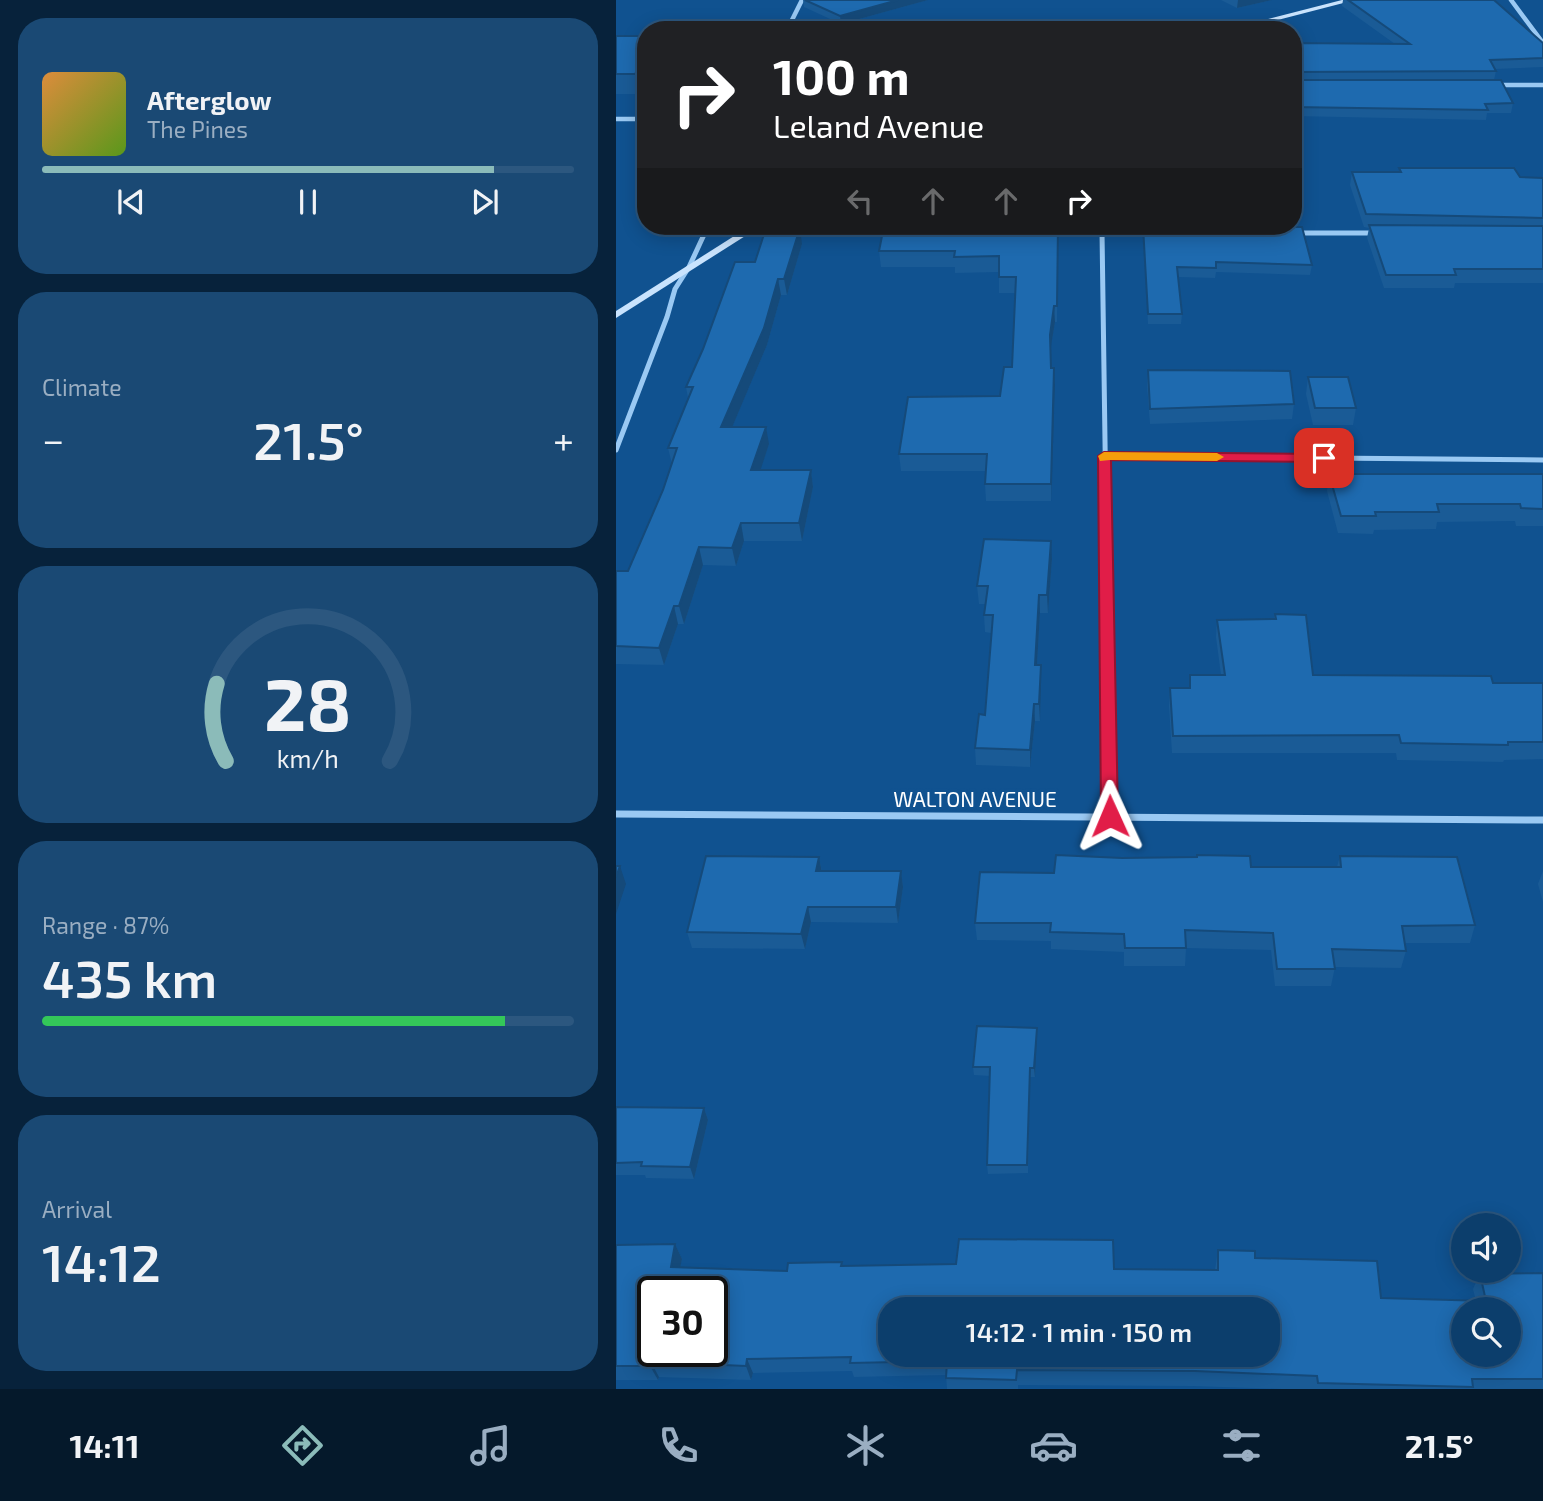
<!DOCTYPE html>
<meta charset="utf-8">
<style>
body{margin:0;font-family:"Exo 2",sans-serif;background:#1a4974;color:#f1f3f6;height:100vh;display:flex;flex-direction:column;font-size:26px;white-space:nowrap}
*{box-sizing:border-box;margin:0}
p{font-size:23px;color:#9aaec2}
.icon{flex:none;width:38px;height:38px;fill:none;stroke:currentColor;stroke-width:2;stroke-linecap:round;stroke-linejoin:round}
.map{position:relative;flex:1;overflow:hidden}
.side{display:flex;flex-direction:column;gap:18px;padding:18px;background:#07223b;width:616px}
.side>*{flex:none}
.guide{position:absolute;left:21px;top:21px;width:665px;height:214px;border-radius:28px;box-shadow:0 4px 18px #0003,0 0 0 2px #2c577f;background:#202124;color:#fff;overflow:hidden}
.fabs{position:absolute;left:835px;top:1213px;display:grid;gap:14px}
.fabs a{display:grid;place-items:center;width:70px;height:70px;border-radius:50%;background:#0c3e6c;box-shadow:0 4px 18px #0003,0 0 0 2px #2c577f;font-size:35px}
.speed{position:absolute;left:21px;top:1276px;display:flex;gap:14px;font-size:35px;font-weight:700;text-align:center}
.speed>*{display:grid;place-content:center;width:91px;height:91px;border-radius:50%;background:#0c3e6c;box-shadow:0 4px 18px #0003,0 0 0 2px #2c577f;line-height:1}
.speed .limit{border:4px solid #111;border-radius:10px;background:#fff;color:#111}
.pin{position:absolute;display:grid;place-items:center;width:60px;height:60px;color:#fff;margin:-30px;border-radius:14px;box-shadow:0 4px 10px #0006}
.me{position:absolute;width:77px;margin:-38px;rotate:359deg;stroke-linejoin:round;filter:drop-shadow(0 0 5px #0008)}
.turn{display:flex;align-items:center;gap:24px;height:147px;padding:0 21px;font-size:32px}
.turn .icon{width:91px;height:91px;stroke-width:2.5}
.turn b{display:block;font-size:49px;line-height:60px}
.lanes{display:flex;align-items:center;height:66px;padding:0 21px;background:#0003;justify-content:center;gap:35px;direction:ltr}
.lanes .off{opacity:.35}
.big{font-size:52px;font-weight:600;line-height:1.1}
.side .widget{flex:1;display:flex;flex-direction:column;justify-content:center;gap:10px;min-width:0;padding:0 24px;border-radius:28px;background:#1a4974}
.side .dial{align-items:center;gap:0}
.dial svg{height:182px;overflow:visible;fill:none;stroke:#2c577f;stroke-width:7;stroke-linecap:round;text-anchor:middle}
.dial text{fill:#f1f3f6;stroke:none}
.song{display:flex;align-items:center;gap:21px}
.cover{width:84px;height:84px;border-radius:10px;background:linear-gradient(135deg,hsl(30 70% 55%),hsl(90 70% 35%))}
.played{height:7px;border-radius:4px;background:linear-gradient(90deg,#8bbbb9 85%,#2c577f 85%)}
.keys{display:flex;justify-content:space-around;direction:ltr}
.heat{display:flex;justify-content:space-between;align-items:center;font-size:38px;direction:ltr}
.charge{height:10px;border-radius:5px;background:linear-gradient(90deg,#34c759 87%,#2c577f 0)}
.trip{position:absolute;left:262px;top:1297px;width:402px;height:70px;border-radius:28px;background:#0c3e6c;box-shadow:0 4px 18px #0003,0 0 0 2px #2c577f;font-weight:600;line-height:70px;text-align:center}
.tabs{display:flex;height:112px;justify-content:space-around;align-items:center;background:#05192b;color:#9aaec2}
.tabs .icon{width:49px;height:49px}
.tabs .active{color:#8bbbb9}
.tabs b{font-size:32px;color:#f1f3f6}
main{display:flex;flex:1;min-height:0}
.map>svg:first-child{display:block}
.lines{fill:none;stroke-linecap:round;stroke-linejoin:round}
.street-far2{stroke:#9ac9f3;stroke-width:4.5}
.street-far1{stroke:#9ac9f3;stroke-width:5}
.street{stroke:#9ac9f3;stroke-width:7}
.secondary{fill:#c9e3fd;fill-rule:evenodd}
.wall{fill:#1a5b96}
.shaded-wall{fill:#154a7a}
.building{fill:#1e6aaf;stroke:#154a7a;stroke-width:2;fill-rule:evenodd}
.route{fill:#e11d48;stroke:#92132f;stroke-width:2}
.slow{fill:#f59e0b}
.labels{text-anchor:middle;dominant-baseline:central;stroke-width:7;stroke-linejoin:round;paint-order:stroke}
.street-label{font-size:21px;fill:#fff;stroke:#105290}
</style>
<main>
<section class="side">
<div class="widget">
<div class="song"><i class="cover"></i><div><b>Afterglow</b><p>The Pines</p></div></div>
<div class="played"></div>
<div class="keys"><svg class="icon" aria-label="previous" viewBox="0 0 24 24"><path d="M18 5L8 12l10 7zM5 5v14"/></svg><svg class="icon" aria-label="pause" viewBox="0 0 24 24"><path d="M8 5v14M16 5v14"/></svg><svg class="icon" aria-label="next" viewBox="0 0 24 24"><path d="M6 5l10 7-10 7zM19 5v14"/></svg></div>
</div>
<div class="widget"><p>Climate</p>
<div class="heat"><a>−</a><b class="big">21.5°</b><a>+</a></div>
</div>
<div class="widget dial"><svg viewBox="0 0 100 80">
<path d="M14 69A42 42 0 1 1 86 69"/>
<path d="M14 69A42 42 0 0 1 10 35" stroke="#8bbbb9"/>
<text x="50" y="56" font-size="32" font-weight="700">28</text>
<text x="50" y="72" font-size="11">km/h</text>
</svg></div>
<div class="widget"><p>Range · 87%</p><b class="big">435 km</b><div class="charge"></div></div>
<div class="widget"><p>Arrival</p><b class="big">14:12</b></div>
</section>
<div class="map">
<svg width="927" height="1389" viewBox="0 0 927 1389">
<rect width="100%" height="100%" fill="#105290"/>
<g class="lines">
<g class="street-far2">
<polyline points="895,0 927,43"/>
<polyline points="171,30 186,0"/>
<polyline points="881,85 927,85"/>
<polyline points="0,119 30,119"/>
</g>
<g class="street-far1">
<polyline points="175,229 275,230"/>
<polyline points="434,231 534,232"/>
<polyline points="486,232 490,510"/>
<polyline points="679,233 762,233"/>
<polyline points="0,450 51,317 59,289 73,267 92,226"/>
<polyline points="488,456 927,460"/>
</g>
<g class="street">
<polyline points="490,508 494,816"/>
<polyline points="0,814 927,820"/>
</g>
<g class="secondary">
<polygon points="726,0 739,0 623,30 610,30"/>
<polygon points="134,226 145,226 0,318 0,311"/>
</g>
</g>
<g class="wall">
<polygon points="187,0 312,0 225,24 188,7"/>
<polygon points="605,0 656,0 621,8"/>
<polygon points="727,0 878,0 927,43 927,67 879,69 880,71 878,80 897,103 895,113 871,113 870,120 677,116 677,43 779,44 726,6"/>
<polygon points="0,36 30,36 23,94 0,94"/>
<polygon points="783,168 927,178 927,283 839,283 838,288 768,288 751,238 753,228 748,227 734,185 736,172 783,172"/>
<polygon points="677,170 683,210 682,211 683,216 682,227 530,226 677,226"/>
<polygon points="442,226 441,322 439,322 434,350 435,368 438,368 439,385 435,501 370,501 369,484 370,471 285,471 283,454 384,396 396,367 399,293 383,293 383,272 339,273 339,267 265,267 263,251"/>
<polygon points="527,226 696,265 694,275 600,272 599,278 562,277 566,314 565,324 532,324"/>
<polygon points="186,244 171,295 165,295 151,345 116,427 153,444 144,470 195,470 197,487 186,541 128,541 120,566 87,565 68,624 62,624 48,665 0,664 0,571 12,571 47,490 56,464 52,448 72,398 70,387 139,262"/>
<polygon points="532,370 678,404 676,419 534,424 531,385"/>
<polygon points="692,377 740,408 737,425 697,425 690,394"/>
<polygon points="713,474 927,474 927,526 900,526 899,521 821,522 820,529 758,530 757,534 722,533 711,491"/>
<polygon points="436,559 432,613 424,613 421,665 425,665 424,721 419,721 414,767 360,765 359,748 369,715 375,633 369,632 368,615 370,604 363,604 361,586"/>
<polygon points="659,614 697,675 877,683 927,683 927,759 888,760 887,762 781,760 780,753 556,753 553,706 554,688 573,688 574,675 605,675 600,637 601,620 658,619"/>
<polygon points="724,856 859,925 854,943 788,943 790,951 785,968 719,967 715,986 659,986 655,950 570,948 569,966 508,966 508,952 435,949 435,941 361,940 359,923 438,873 635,867 721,867"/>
<polygon points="203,857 206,871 285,871 287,887 282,923 195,922 189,949 76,948 71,932"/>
<polygon points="927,871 927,902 922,884"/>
<polygon points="421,1036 419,1077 414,1077 412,1173 372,1174 371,1165 374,1076 358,1075 357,1067"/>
<polygon points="0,1107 88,1108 92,1120 78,1179 30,1178 29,1175 0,1175"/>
<polygon points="59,1244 66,1259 64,1267 171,1271 227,1266 599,1270 602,1250 639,1258 765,1298 860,1301 857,1289 864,1274 927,1273 927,1389 666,1389 577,1386 402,1385 402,1389 331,1389 330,1375 238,1377 236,1371 137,1373 135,1380 43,1377 42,1380 0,1380 0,1245"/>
</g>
<g class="shaded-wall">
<polygon points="282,0 312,0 225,24 224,16"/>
<polygon points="622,0 656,0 621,8"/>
<polygon points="30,56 30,82 23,94 19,74"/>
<polygon points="685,200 683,210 678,212 680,201"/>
<polygon points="184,228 186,244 171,295 168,279"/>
<polygon points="162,279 165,295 151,345 109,444 105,427"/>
<polygon points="438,306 439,322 434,352 434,335"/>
<polygon points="438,368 439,385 435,501 435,484"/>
<polygon points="150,427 153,444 139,487 135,470"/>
<polygon points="195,470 197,487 186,541 183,523"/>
<polygon points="125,523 128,541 120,566 116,548"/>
<polygon points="435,541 436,559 432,613 431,595"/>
<polygon points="83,547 87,565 68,624 63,606"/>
<polygon points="423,595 424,613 420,682 419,665"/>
<polygon points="58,606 62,624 48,665 43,648"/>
<polygon points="425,665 425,682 424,721 423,704"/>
<polygon points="418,704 419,721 414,767 414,750"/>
<polygon points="203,857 206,873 200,871"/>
<polygon points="4,866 10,884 0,914 0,877"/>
<polygon points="285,871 287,887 282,923 280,907"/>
<polygon points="192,907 195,922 189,949 185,934"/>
<polygon points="421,1028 421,1036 419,1077 418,1068"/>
<polygon points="88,1108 92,1120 78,1179 74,1167"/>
<polygon points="59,1244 66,1259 61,1282 55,1267"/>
<polygon points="131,1359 137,1373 135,1380 130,1366"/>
<polygon points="35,1362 43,1377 42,1380 34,1366"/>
</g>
<g class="building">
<polygon points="189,0 282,0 224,16"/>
<polygon points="732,0 878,0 927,43 927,58 874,60 880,71 677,72 677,43 794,44"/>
<polygon points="0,36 30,36 30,56 19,74 0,74"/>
<polygon points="677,80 885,80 897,103 869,104 872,110 677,107"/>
<polygon points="783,168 898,168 904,177 927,178 927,218 750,214 736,172 785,172"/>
<polygon points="677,170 685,200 680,201 683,216 677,216"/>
<polygon points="753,225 927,226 927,269 838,269 840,275 770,275"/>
<polygon points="268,226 442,226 441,306 438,306 434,335 435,368 438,368 435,484 369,484 371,454 283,454 292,397 384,396 388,367 396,367 400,277 383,277 383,256 338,257 339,251 263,251"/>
<polygon points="527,226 686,227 696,265 600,262 600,268 561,267 566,314 532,314"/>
<polygon points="150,228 184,228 168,279 162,279 148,328 105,427 150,427 135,470 195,470 183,523 125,523 116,548 83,547 63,606 58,606 43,648 0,646 0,571 12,571 47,490 61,448 52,448 77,387 70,387 87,349 119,262 139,262"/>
<polygon points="532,370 674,371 678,404 534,409"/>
<polygon points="692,377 732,377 740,408 699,408"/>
<polygon points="713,474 927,474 927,509 905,508 904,504 821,504 823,512 759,512 760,516 725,516"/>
<polygon points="368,539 435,541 431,595 423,595 419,665 425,665 423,704 418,704 414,750 359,748 363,714 369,715 377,615 368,615 372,586 361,586"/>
<polygon points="659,614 690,615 697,675 875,676 877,683 927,683 927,742 892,742 892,745 785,743 783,735 557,736 554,688 574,688 574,675 609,675 601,620 660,619"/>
<polygon points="440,855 506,858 581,857 581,855 634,856 635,867 725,867 724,856 841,857 859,925 786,926 790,951 716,949 719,969 661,969 657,933 569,930 570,948 509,948 508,934 434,932 435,923 359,923 364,872 438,873"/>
<polygon points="90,856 203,857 200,871 285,871 280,907 192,907 185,934 71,932"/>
<polygon points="0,866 4,866 0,877"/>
<polygon points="361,1026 421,1028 418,1068 414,1068 411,1165 371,1165 374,1067 357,1067"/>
<polygon points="0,1107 88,1108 74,1167 25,1166 26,1162 0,1163"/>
<path d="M343 1239 497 1240 498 1269 602 1270V1250L639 1251V1258L761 1261 765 1298 870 1301 864 1274 927 1273V1379H856L857 1387 702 1383 701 1376 579 1371 401 1370 400 1380 330 1378 331 1361 234 1363 235 1357 131 1359 130 1366 35 1362 34 1366H0V1245L59 1244 55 1267 171 1271 172 1263 226 1262 225 1266 340 1264ZM37 1292H96V1351H37ZM275 1309H653V1354H275ZM847 1309H892V1354H847Z"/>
</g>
<polygon class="route" points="488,452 708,454 714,458 708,462 495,460 502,816 500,820 488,820 485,816 482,456"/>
<polygon class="slow" points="488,452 601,453 608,457 601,461 494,460 484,461 482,456"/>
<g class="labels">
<g class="street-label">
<text x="359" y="798">WALTON AVENUE</text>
</g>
</g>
</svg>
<div class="fabs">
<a><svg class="icon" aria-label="sound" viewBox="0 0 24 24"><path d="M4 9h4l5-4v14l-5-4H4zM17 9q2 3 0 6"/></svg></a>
<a><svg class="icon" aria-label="search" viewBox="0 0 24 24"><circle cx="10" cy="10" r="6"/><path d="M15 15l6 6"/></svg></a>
</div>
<div class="speed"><div class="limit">30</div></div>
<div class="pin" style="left:708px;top:458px;background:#d93025"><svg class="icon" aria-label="arrive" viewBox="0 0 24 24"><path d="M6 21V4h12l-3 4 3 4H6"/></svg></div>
<svg class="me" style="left:494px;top:816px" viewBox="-20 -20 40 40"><path d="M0-17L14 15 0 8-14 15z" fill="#e11d48" stroke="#fff" stroke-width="4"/></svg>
<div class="trip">14:12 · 1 min · 150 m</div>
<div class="guide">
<div class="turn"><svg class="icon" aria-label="right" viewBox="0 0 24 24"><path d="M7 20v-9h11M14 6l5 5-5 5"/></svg><div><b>100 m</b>Leland Avenue</div></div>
<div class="lanes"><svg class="icon off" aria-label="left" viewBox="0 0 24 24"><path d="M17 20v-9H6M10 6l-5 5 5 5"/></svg><svg class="icon off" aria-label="ahead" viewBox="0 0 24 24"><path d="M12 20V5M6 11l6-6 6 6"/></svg><svg class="icon off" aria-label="ahead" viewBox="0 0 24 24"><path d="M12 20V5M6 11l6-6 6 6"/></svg><svg class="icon" aria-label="right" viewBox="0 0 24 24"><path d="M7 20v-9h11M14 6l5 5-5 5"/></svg></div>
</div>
</div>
</main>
<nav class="tabs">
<b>14:11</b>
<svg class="icon active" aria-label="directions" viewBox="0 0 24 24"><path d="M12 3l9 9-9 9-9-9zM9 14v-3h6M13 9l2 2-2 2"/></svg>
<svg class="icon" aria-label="music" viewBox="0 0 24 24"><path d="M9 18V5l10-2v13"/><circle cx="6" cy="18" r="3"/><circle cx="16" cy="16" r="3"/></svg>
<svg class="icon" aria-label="phone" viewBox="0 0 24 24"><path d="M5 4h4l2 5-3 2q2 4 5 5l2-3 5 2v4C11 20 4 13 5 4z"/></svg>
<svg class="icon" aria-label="climate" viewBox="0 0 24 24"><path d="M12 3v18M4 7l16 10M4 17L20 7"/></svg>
<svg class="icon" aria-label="car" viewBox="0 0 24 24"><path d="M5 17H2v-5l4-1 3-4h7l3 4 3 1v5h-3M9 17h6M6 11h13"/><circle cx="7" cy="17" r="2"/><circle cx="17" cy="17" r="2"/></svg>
<svg class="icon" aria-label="filters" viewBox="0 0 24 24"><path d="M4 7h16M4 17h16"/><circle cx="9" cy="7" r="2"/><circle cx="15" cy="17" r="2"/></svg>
<b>21.5°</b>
</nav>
